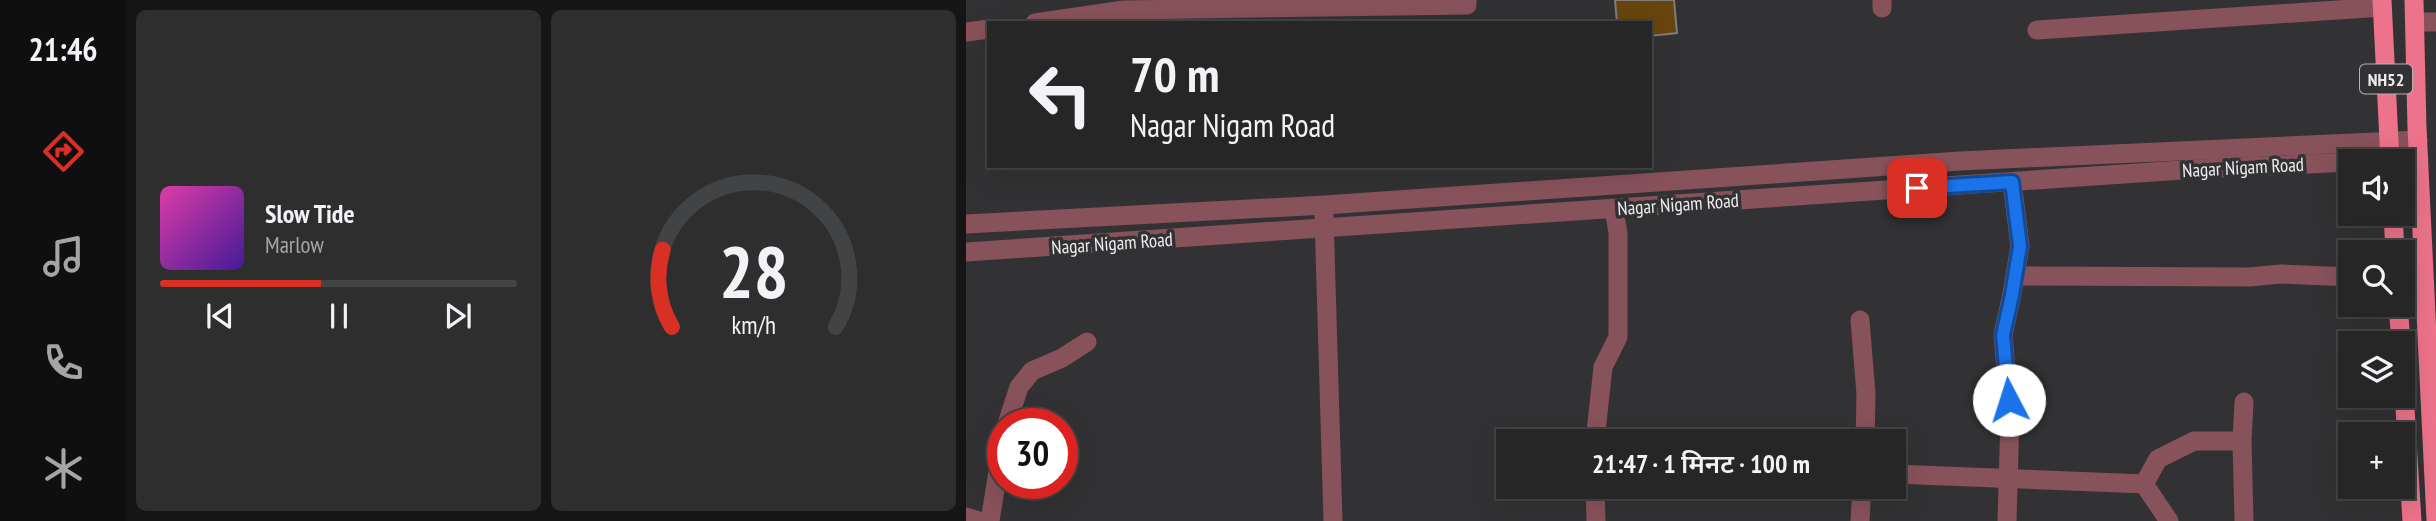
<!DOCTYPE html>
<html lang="hi">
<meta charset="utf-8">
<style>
body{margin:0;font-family:"PT Sans Narrow","Noto Sans Devanagari",sans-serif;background:#2e2e2f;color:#f1f3f6;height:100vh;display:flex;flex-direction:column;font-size:26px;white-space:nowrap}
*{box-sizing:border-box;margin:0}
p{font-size:23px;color:#a4a5a7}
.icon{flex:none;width:38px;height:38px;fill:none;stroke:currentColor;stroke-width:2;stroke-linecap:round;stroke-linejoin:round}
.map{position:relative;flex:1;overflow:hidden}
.side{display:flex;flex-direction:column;gap:10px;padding:10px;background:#151515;width:840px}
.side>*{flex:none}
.banner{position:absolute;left:21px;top:21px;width:665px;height:147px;border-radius:0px;box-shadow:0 7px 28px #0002,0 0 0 2px #424344;background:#262627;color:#f1f3f6;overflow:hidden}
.buttons{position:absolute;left:1372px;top:149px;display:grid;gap:14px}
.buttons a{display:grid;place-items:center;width:77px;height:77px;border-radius:0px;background:#262627;box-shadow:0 7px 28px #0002,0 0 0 2px #424344;font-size:35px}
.speed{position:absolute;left:21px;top:408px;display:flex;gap:14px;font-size:35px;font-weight:700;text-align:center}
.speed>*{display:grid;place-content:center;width:91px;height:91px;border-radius:50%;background:#262627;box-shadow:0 7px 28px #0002,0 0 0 2px #424344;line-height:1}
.speed .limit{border:10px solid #d22;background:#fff;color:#111}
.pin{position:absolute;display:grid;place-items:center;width:60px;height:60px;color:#fff;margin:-30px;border-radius:14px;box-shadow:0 4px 10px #0006}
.me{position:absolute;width:77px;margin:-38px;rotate:355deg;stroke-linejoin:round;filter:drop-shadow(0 0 5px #0008)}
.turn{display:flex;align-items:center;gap:24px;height:147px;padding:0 28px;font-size:32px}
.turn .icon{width:91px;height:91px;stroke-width:2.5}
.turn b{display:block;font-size:49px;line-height:60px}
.side .card{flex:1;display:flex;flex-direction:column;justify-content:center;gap:10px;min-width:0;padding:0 24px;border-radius:10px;background:#2e2e2f}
.side .dial{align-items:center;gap:0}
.dial svg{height:182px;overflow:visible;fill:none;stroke:#424344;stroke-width:7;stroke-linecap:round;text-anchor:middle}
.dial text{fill:#f1f3f6;stroke:none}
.song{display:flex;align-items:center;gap:21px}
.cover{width:84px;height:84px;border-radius:10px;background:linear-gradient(135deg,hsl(320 70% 55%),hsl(260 70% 35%))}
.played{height:7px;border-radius:4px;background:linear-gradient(90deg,#d93025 45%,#424344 45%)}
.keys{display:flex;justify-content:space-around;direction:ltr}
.side .tiles{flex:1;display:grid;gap:10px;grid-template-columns:repeat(2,1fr)}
.trip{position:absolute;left:530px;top:429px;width:410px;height:70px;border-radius:0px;background:#262627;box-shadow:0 7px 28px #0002,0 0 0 2px #424344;font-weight:600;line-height:70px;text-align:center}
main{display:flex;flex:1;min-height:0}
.menu{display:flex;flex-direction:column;width:126px;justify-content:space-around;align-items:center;background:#0f0f10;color:#a4a5a7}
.menu .icon{width:49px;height:49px}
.menu .current{color:#d93025}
.menu b{font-size:32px;color:#f1f3f6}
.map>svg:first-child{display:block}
.building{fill:#67450e;stroke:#7f7d7a;stroke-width:2}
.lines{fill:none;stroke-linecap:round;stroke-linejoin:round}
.minor{stroke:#88525b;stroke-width:19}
.tertiary{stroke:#88525b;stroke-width:19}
.trunk{stroke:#ec738a;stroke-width:19}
.route-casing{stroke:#114b97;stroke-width:18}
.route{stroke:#1a73e8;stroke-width:12}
.labels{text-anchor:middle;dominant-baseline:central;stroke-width:7;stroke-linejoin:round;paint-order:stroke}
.shield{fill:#323234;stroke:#b4b4b6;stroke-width:2}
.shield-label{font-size:18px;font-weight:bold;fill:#ececee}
.street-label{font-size:19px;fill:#ececee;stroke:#323234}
</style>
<main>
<nav class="menu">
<b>21:46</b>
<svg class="icon current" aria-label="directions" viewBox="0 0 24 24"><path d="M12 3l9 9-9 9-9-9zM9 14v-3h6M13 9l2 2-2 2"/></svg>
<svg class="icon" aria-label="music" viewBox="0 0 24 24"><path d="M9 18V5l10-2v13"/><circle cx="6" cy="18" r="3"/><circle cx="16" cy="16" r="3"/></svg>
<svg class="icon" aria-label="phone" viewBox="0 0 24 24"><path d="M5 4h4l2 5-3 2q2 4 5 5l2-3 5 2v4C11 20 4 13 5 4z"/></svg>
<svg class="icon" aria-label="climate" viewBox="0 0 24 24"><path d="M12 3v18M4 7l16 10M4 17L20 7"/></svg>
</nav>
<section class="side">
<div class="tiles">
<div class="card">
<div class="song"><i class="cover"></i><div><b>Slow Tide</b><p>Marlow</p></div></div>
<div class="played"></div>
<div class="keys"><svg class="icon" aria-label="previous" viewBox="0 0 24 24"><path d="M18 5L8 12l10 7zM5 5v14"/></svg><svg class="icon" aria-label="pause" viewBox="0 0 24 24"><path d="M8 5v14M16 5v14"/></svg><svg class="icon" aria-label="next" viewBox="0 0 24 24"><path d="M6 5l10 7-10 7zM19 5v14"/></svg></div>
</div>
<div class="card dial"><svg viewBox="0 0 100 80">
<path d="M14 69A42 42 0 1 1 86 69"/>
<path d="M14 69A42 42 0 0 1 10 35" stroke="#d93025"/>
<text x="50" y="56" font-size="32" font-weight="700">28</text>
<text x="50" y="72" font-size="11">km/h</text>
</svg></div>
</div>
</section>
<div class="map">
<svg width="1470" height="521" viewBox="0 0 1470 521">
<rect width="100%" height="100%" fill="#323234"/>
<polygon class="building" points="649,0 708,0 711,33 684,36 684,23 651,23"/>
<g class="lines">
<g class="minor">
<polyline points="916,8 916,0"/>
<polyline points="1449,22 1470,22"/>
<polyline points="69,23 158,10 501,5 501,0"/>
<polyline points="1071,30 1416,7"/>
<polyline points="0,32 23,29"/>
<polyline points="1049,276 1283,277 1315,274 1384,277"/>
<polyline points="894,320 900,394 899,441"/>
<polyline points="41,424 53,387 66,371 96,358 121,342"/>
<polyline points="629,441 637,367 652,337 652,233 648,209"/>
<polyline points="1276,441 1278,402"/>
<polyline points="928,474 1178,484 1192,459 1228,441 1276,441 1278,521"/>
<polyline points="1178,484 1203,521"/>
<polyline points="629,486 630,521"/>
<polyline points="0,517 13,521"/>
<polyline points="24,521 37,441"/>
<polyline points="894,521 896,486"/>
<polyline points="1041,521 1044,415 1037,335 1046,294 1054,246 1046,182"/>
</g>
<g class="tertiary">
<polyline points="358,216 367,521"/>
<polyline points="0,224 359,205 994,161 1452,140"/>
<polyline points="0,252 1231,169 1453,159"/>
</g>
<g class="trunk">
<polyline points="1416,0 1424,161"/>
<polyline points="1448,0 1451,128 1470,521"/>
<polyline points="1427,214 1429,252"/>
<polyline points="1432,304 1435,343"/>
<polyline points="1437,376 1446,521"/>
</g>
</g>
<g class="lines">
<defs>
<polyline id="route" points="951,188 1046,182 1054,246 1046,295 1037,335 1043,400"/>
</defs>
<use href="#route" class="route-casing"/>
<use href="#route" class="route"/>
</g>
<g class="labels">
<rect class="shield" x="1394" y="64.5" width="52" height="29" rx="5"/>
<g class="shield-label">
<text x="1420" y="79">NH52</text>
</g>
<g class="street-label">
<text transform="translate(1277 167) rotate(-3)">Nagar Nigam Road</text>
<text transform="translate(712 204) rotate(-4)">Nagar Nigam Road</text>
<text transform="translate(146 243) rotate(-4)">Nagar Nigam Road</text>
</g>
</g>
</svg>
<div class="buttons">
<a><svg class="icon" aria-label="sound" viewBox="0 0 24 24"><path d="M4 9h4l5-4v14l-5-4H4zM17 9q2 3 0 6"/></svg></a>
<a><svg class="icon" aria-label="search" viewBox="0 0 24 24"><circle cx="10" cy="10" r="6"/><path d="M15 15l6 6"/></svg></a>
<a><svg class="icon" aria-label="layers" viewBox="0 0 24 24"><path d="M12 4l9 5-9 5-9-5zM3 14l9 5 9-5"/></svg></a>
<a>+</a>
</div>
<div class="speed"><div class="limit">30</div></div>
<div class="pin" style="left:951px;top:188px;background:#d93025"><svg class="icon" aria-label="arrive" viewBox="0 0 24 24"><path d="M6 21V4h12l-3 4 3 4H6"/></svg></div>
<svg class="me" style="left:1043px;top:400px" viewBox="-20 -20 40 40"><circle r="19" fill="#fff"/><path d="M0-13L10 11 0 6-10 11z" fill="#1a73e8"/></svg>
<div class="trip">21:47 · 1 मिनट · 100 m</div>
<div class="banner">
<div class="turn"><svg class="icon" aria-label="left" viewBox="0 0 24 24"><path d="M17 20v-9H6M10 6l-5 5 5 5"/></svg><div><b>70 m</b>Nagar Nigam Road</div></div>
</div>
</div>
</main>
